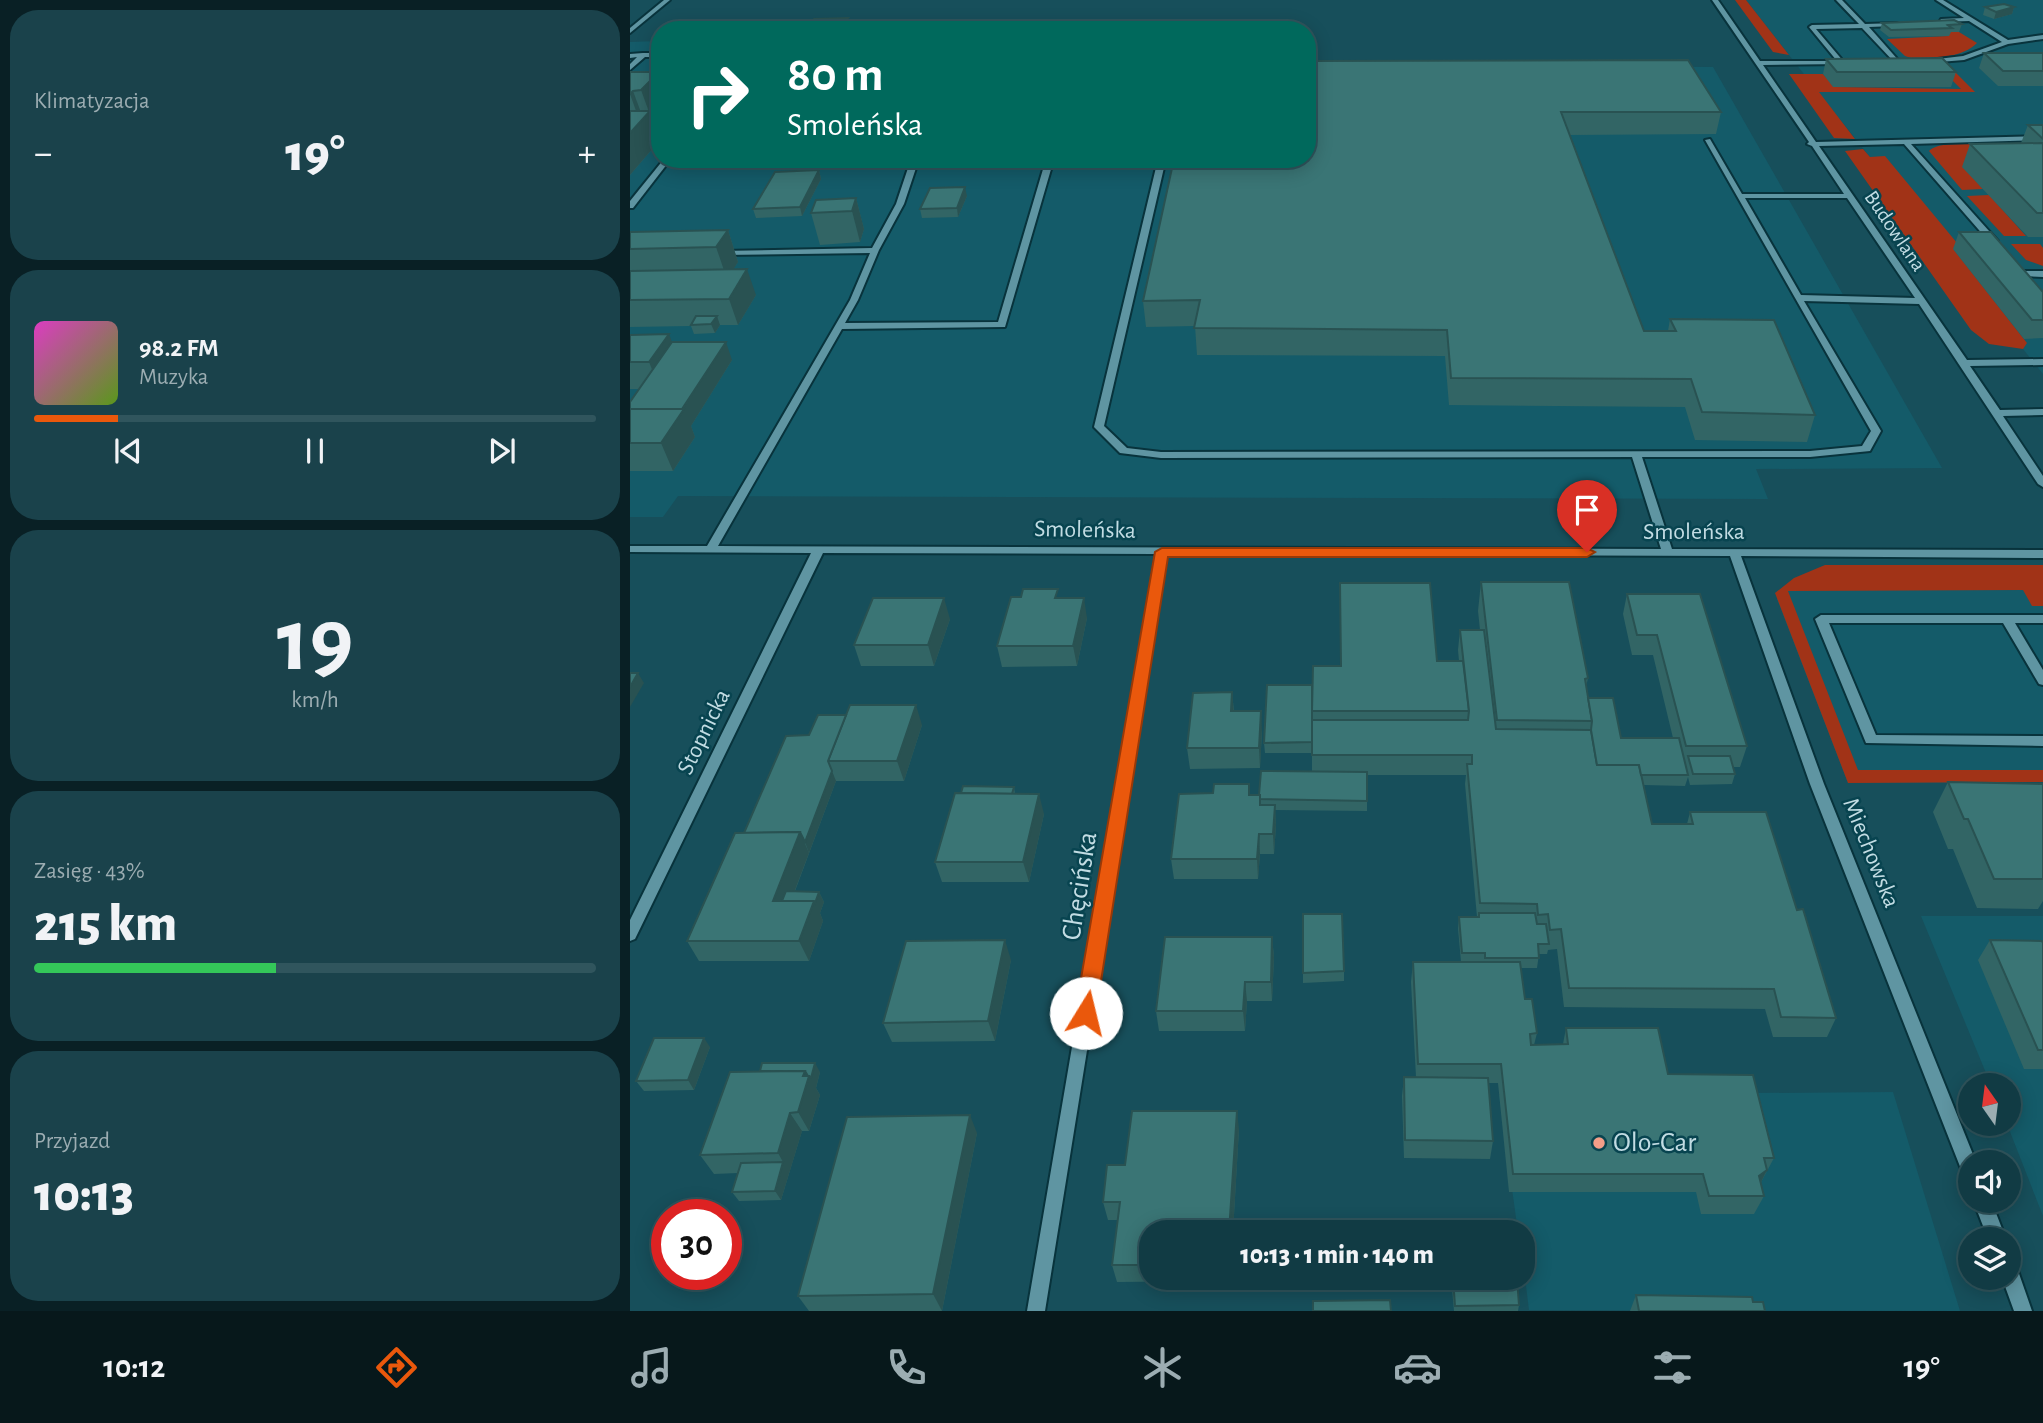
<!DOCTYPE html>
<html lang="pl">
<meta charset="utf-8">
<style>
body{margin:0;font-family:"Alegreya Sans",sans-serif;background:#1a424b;color:#f1f3f6;height:100vh;display:flex;flex-direction:column;font-size:26px;white-space:nowrap}
*{box-sizing:border-box;margin:0}
p{font-size:23px;color:#9cadb2}
.icon{flex:none;width:38px;height:38px;fill:none;stroke:currentColor;stroke-width:2;stroke-linecap:round;stroke-linejoin:round}
.map{position:relative;flex:1;overflow:hidden}
.sheet{display:flex;flex-direction:column;gap:10px;padding:10px;background:#092025;width:630px}
.sheet>*{flex:none}
.banner{position:absolute;left:21px;top:21px;width:665px;height:147px;border-radius:28px;box-shadow:0 4px 18px #0003,0 0 0 2px #30555d;background:#00695c;color:#fff;overflow:hidden}
.needle{width:46px;rotate:346deg}
.fabs{position:absolute;left:1328px;top:1073px;display:grid;gap:14px}
.fabs a{display:grid;place-items:center;width:63px;height:63px;border-radius:50%;background:#113b44;box-shadow:0 4px 18px #0003,0 0 0 2px #30555d;font-size:35px}
.speed{position:absolute;left:21px;top:1199px;display:flex;gap:14px;font-size:35px;font-weight:700;text-align:center}
.speed>*{display:grid;place-content:center;width:91px;height:91px;border-radius:50%;background:#113b44;box-shadow:0 4px 18px #0003,0 0 0 2px #30555d;line-height:1}
.speed .limit{border:10px solid #d22;background:#fff;color:#111}
.pin{position:absolute;display:grid;place-items:center;width:60px;height:60px;color:#fff;margin:-72px -30px;border-radius:50% 50% 50% 0;rotate:-45deg;box-shadow:0 0 7px #0007}
.pin .icon{rotate:45deg}
.me{position:absolute;width:77px;margin:-38px;rotate:9deg;stroke-linejoin:round;filter:drop-shadow(0 0 5px #0008)}
.turn{display:flex;align-items:center;gap:24px;height:147px;padding:0 21px;font-size:32px}
.turn .icon{width:91px;height:91px;stroke-width:2.5}
.turn b{display:block;font-size:49px;line-height:60px}
.big{font-size:52px;font-weight:800;line-height:1.1}
.sheet .card{flex:1;display:flex;flex-direction:column;justify-content:center;gap:10px;min-width:0;padding:0 24px;border-radius:28px;background:#1a424b}
.sheet .dial{align-items:center;gap:0}
.dial b{font-size:91px;line-height:1}
.song{display:flex;align-items:center;gap:21px}
.cover{width:84px;height:84px;border-radius:10px;background:linear-gradient(135deg,hsl(310 70% 55%),hsl(90 70% 35%))}
.played{height:7px;border-radius:4px;background:linear-gradient(90deg,#ea580c 15%,#30555d 15%)}
.keys{display:flex;justify-content:space-around;direction:ltr}
.heat{display:flex;justify-content:space-between;align-items:center;font-size:38px;direction:ltr}
.charge{height:10px;border-radius:5px;background:linear-gradient(90deg,#34c759 43%,#30555d 0)}
.trip{position:absolute;left:509px;top:1220px;width:396px;height:70px;border-radius:28px;background:#113b44;box-shadow:0 4px 18px #0003,0 0 0 2px #30555d;font-weight:800;line-height:70px;text-align:center}
.menu{display:flex;height:112px;justify-content:space-around;align-items:center;background:#07181b;color:#9cadb2}
.menu .icon{width:49px;height:49px}
.menu .active{color:#ea580c}
.menu b{font-size:32px;color:#f1f3f6}
main{display:flex;flex:1;min-height:0}
.map>svg:first-child{display:block}
.built{fill:#145b69}
.green{fill:#a13317}
.lines{fill:none;stroke-linecap:round;stroke-linejoin:round}
.minor-casing{stroke:#08333c;stroke-width:4}
.minor{fill:#5f95a2;fill-rule:evenodd}
.wall{fill:#326565}
.shaded-wall{fill:#295252}
.building{fill:#3a7575;stroke:#295252;stroke-width:2}
.route{fill:#ea580c;stroke:#983908;stroke-width:2}
.poi-dot{fill:#f49e88;stroke:#084450;stroke-width:2.5}
.labels{text-anchor:middle;dominant-baseline:central;stroke-width:5;stroke-linejoin:round;paint-order:stroke}
.far-street-label{font-size:21px;fill:#c2dce3;stroke:#084450}
.street-label{font-size:24px;fill:#c2dce3;stroke:#084450}
.near-street-label{font-size:28px;fill:#c2dce3;stroke:#084450}
.near-poi-label{font-size:28px;fill:#c2dce3;stroke:#084450;text-anchor:start}
</style>
<main>
<section class="sheet">
<div class="card"><p>Klimatyzacja</p>
<div class="heat"><a>−</a><b class="big">19°</b><a>+</a></div>
</div>
<div class="card">
<div class="song"><i class="cover"></i><div><b>98.2 FM</b><p>Muzyka</p></div></div>
<div class="played"></div>
<div class="keys"><svg class="icon" aria-label="previous" viewBox="0 0 24 24"><path d="M18 5L8 12l10 7zM5 5v14"/></svg><svg class="icon" aria-label="pause" viewBox="0 0 24 24"><path d="M8 5v14M16 5v14"/></svg><svg class="icon" aria-label="next" viewBox="0 0 24 24"><path d="M6 5l10 7-10 7zM19 5v14"/></svg></div>
</div>
<div class="card dial"><b>19</b><p>km/h</p></div>
<div class="card"><p>Zasięg · 43%</p><b class="big">215 km</b><div class="charge"></div></div>
<div class="card"><p>Przyjazd</p><b class="big">10:13</b></div>
</section>
<div class="map">
<svg width="1413" height="1311" viewBox="0 0 1413 1311">
<rect width="100%" height="100%" fill="#174f5b"/>
<g class="built">
<polygon points="1116,0 1413,0 1413,374 1188,92"/>
<polygon points="30,41 30,159 677,159 677,65 1083,67 1312,468 1126,469 1138,499 48,496 33,517 0,517 0,42"/>
<polygon points="1413,581 1413,782 1218,783 1147,599 1157,591"/>
<polygon points="1291,916 1413,916 1413,1216 1377,1124 1379,1124 1379,1085 1361,1085"/>
<polygon points="1263,1092 1330,1311 899,1310 893,1262 892,1232 888,1232 869,1095"/>
</g>
<g class="green">
<polygon points="1105,0 1116,0 1159,55 1143,52"/>
<path d="M1317 32H1329L1347 43C1331 59 1302 58 1281 58L1275 56 1257 39 1318 36Z"/>
<polygon points="1309,67 1320,67 1345,92 1189,92 1225,139 1204,138 1159,74 1193,74 1204,87 1331,89"/>
<path d="M1402 143 1333 167 1353 189 1332 190 1299 151C1310 138 1382 143 1402 143Z"/>
<polygon points="1233,149 1240,157 1255,156 1332,249 1324,250 1397,343 1393,349 1359,344 1341,330 1215,151"/>
<polygon points="1359,195 1396,236 1374,236 1337,196"/>
<polygon points="1381,244 1410,244 1413,248 1413,266 1396,260"/>
<polygon points="1195,565 1413,565 1413,606 1402,606 1393,590 1158,591 1228,770 1413,770 1413,782 1218,783 1145,593 1164,578"/>
</g>
<g class="lines">
<defs>
<g id="minor">
<polygon points="34,0 40,0 0,33 0,28"/>
<path d="M1082 0H1088L1130 61H1207L1179 27 1182 25 1229 24 1206 0H1212L1235 24 1267 23 1265 26 1239 27 1270 62V64H1266L1232 28 1186 29 1214 62V64L1133 65 1186 142 1413 136V140L1281 144 1368 241V245H1362L1274 144 1189 146 1337 360 1413 359V365L1340 366 1370 410 1413 409V415L1373 416 1413 476V487L1408 484 1289 304 1174 301 1251 431 1240 451 1180 457H1012L1042 549 1413 550V558L1111 556 1194 784 1346 1162H1340V1177L1334 1175 1331 1169 1180 784 1100 556 537 554 415 1311H397L526 554 193 553 5 939 0 941V920L181 553 0 552V546H77L220 300 240 253 91 255 87 253 91 251 242 248 266 204 281 159H289L274 204 249 250 228 300 215 323 368 322 416 159H424L375 327 212 329 88 546 1031 549 1002 457 531 458 490 453 464 427 528 159H536L474 426 497 448 531 452 1180 451 1232 446 1241 431 1075 140 1080 139 1112 194H1214L1182 146 1177 144 1179 142ZM1115 198H1217L1285 298 1171 295Z"/>
<polygon points="1306,0 1313,0 1378,40 1413,35 1413,39 1378,44 1334,60 1297,63 1299,60 1333,56 1372,42 1339,21 1309,22 1311,19 1334,18"/>
<polygon points="13,53 30,53 30,57 15,57 0,70 0,64 7,57 0,58 0,54"/>
<polygon points="30,128 30,132 0,133 0,129"/>
<polygon points="34,159 41,159 3,208 0,208 0,201"/>
<polygon points="1393,271 1413,271 1413,277 1390,276 1390,272"/>
<polygon points="1191,615 1413,615 1413,623 1385,623 1413,670 1413,685 1409,684 1373,623 1199,623 1246,735 1413,736 1413,746 1236,743 1185,619"/>
<polygon points="1343,1200 1361,1200 1376,1239 1358,1239"/>
<polygon points="1379,1263 1386,1265 1402,1311 1384,1311 1372,1278 1379,1278"/>
</g>
</defs>
<use href="#minor" class="minor-casing"/>
<use href="#minor" class="minor"/>
</g>
<g class="wall">
<polygon points="1355,7 1384,7 1382,14 1364,19 1353,15"/>
<polygon points="218,18 221,30 178,30 177,27"/>
<polygon points="1252,23 1332,24 1329,32 1321,32 1319,36 1259,37 1250,30"/>
<polygon points="1354,53 1413,53 1413,86 1368,86 1349,68"/>
<polygon points="1196,59 1326,72 1321,87 1203,87 1193,74"/>
<polygon points="677,61 1091,112 1086,134 939,135 1014,331 1038,331 1040,319 1185,415 1177,442 1065,440 1055,407 819,405 815,356 567,355 565,326 516,327 513,301"/>
<polygon points="0,72 29,72 23,117 30,138 30,140 0,175"/>
<polygon points="1398,125 1413,125 1413,237 1398,237 1332,167 1340,144 1391,143"/>
<polygon points="189,170 191,179 172,216 126,218 123,209"/>
<polygon points="337,196 328,217 292,218 290,209"/>
<polygon points="226,198 234,229 230,242 190,245 181,213"/>
<polygon points="98,230 108,262 103,269 126,295 108,325 90,325 85,333 64,334 61,326 0,327 0,232"/>
<polygon points="1329,232 1413,292 1413,338 1394,339 1323,249"/>
<polygon points="0,335 42,342 102,360 61,426 65,437 43,471 0,471 0,402 9,389 0,389"/>
<polygon points="851,582 958,678 956,687 958,698 991,738 1043,738 1023,655 1002,655 993,614 997,594 1117,746 1110,767 1103,767 1105,774 1102,784 1060,785 1058,777 1055,786 1014,785 1022,824 1057,824 1060,812 1167,910 1206,1018 1197,1037 1143,1037 1135,1009 934,1007 927,949 918,950 917,954 909,954 907,968 891,968 895,999 907,1033 904,1045 933,1044 936,1028 1038,1074 1144,1158 1130,1184 1134,1196 1124,1214 1071,1214 1066,1192 879,1192 868,1083 859,1083 863,1141 860,1159 774,1158 772,1096 774,1077 786,1077 781,982 783,962 831,962 828,928 829,917 847,917 835,784 836,775 737,775 737,811 645,810 646,825 644,854 630,854 628,879 544,879 541,859 620,795 629,795 682,771 682,753 635,753 634,743 682,685 711,666 829,661 828,650 830,630 850,630 848,611"/>
<polygon points="429,598 457,618 447,666 372,667 367,646"/>
<polygon points="320,619 304,666 231,666 224,645"/>
<polygon points="602,692 604,711 632,731 630,768 560,769 557,748"/>
<polygon points="292,725 274,781 206,781 165,891 189,892 194,902 190,913 193,921 179,961 69,961 57,941 114,833 179,735"/>
<polygon points="1318,782 1413,784 1413,901 1408,909 1347,908 1323,849 1318,849 1303,812"/>
<polygon points="384,787 385,794 414,814 399,882 312,882 305,862 331,793"/>
<polygon points="673,914 714,971 714,981 673,983"/>
<polygon points="642,937 644,957 642,1001 617,1001 615,1031 529,1031 526,1011"/>
<polygon points="1360,940 1413,943 1413,1069 1394,1069 1348,960"/>
<polygon points="381,960 365,1041 262,1042 253,1023"/>
<polygon points="80,1047 64,1090 14,1091 6,1081"/>
<polygon points="190,1072 186,1088 190,1095 179,1131 172,1131 151,1200 109,1201 102,1192 108,1173 84,1174 70,1155"/>
<polygon points="609,1129 603,1232 522,1232 522,1278 600,1278 600,1281 487,1282 482,1265 488,1220 478,1220 473,1202 495,1165"/>
<polygon points="347,1133 312,1311 179,1311 168,1296"/>
<polygon points="821,1278 887,1278 889,1305 888,1311 824,1311"/>
<polygon points="1006,1295 1123,1302 1135,1311 1000,1311"/>
</g>
<g class="shaded-wall">
<polygon points="1384,7 1382,14 1364,19 1366,12"/>
<polygon points="218,18 221,30 211,30 211,27"/>
<polygon points="29,72 30,109 23,117 30,140 0,175 0,133 10,122 0,94 3,91 13,118 19,112 11,90"/>
<polygon points="210,159 262,159 262,161 212,166"/>
<polygon points="189,170 191,179 172,216 170,207"/>
<polygon points="335,187 337,196 328,217 327,208"/>
<polygon points="226,198 234,229 230,242 222,211"/>
<polygon points="98,230 108,262 97,279 86,247"/>
<polygon points="117,269 126,295 108,325 99,299"/>
<polygon points="87,316 90,325 85,333 81,324"/>
<polygon points="39,334 49,361 30,389 19,362"/>
<polygon points="96,342 102,360 61,426 65,437 43,471 31,443"/>
<polygon points="314,598 320,619 304,666 298,645"/>
<polygon points="454,598 457,618 447,666 443,646"/>
<polygon points="8,673 14,683 0,707 0,687"/>
<polygon points="602,692 604,713 601,711"/>
<polygon points="286,705 292,725 274,781 267,761"/>
<polygon points="631,711 632,731 630,768 629,748"/>
<polygon points="202,771 206,781 179,853 175,842"/>
<polygon points="409,794 414,814 399,882 393,862"/>
<polygon points="645,805 646,825 644,854 643,834"/>
<polygon points="170,832 179,853 157,911 143,901"/>
<polygon points="629,834 630,854 628,879 627,859"/>
<polygon points="189,892 194,902 190,913 193,921 179,961 169,941 184,901"/>
<polygon points="642,937 644,957 642,1001 641,982"/>
<polygon points="375,940 381,960 365,1041 358,1021"/>
<polygon points="615,982 617,1001 615,1031 613,1011"/>
<polygon points="74,1038 80,1047 64,1090 58,1080"/>
<polygon points="185,1063 190,1072 186,1088 190,1095 179,1131 168,1112 175,1071"/>
<polygon points="607,1111 609,1129 603,1232 599,1232"/>
<polygon points="160,1113 172,1131 151,1200 145,1191 153,1162 148,1153"/>
<polygon points="340,1115 347,1133 312,1311 303,1294"/>
<polygon points="1137,1170 1128,1188 1129,1176"/>
</g>
<g class="building">
<polygon points="1374,4 1384,7 1366,12 1355,7"/>
<polygon points="218,18 211,27 177,27 184,19"/>
<polygon points="1324,20 1332,24 1319,25 1321,26 1319,26 1322,28 1261,30 1252,23"/>
<polygon points="1354,53 1413,53 1413,71 1373,71"/>
<polygon points="1312,58 1326,72 1207,72 1196,59"/>
<polygon points="1058,60 1091,112 931,112 1014,331 1046,331 1040,319 1144,320 1185,415 1072,412 1061,379 821,378 817,330 564,328 570,300 513,301 544,159 677,159 677,61"/>
<polygon points="0,72 29,72 11,90 3,91 0,94"/>
<polygon points="0,111 20,111 0,133"/>
<polygon points="1398,125 1413,125 1413,139"/>
<polygon points="1413,143 1413,213 1407,213 1340,144"/>
<polygon points="189,170 170,207 123,209 145,172"/>
<polygon points="335,187 327,208 290,209 300,188"/>
<polygon points="226,198 222,211 181,213 186,200"/>
<polygon points="98,230 86,247 0,249 0,232"/>
<polygon points="1329,232 1361,232 1413,292 1413,320 1402,320"/>
<polygon points="117,269 99,299 0,300 0,271"/>
<polygon points="66,316 87,316 81,324 61,325"/>
<polygon points="39,334 19,362 0,362 0,335"/>
<polygon points="42,342 96,342 52,409 0,409 0,402"/>
<polygon points="0,409 54,409 31,443 0,443"/>
<polygon points="851,582 939,582 958,678 955,679 962,721 867,720"/>
<polygon points="710,583 800,583 807,661 833,661 839,711 682,711 683,666 711,666"/>
<polygon points="393,589 428,589 425,598 454,598 443,646 367,646 381,597 391,597"/>
<polygon points="997,594 1070,594 1117,746 1056,746 1027,635 1007,635"/>
<polygon points="243,598 314,598 298,645 224,645"/>
<polygon points="830,630 854,630 866,729 961,730 967,765 1009,765 1022,824 1063,824 1060,812 1136,812 1167,910 1173,909 1206,1018 1151,1017 1144,989 939,988 931,929 920,930 918,914 908,915 907,904 850,903 837,764 842,764 842,755 682,755 682,720 838,720 839,711"/>
<polygon points="0,673 8,673 0,687"/>
<polygon points="637,685 682,685 682,742 634,743"/>
<polygon points="602,692 601,711 631,711 629,748 557,748 563,693"/>
<polygon points="958,698 983,698 991,738 1049,738 1058,775 1011,775 1009,765 967,765 961,730 962,721"/>
<polygon points="220,705 286,705 267,761 198,761"/>
<polygon points="188,715 216,715 198,761 202,771 175,842 170,832 114,833 156,736 179,735"/>
<polygon points="1058,756 1100,756 1105,774 1063,774"/>
<polygon points="631,771 737,772 737,801 630,799 630,795 629,795"/>
<polygon points="1318,782 1413,784 1413,879 1364,879 1338,819 1334,819"/>
<polygon points="584,784 619,784 619,795 630,795 630,805 645,805 643,834 629,834 627,859 541,859 549,794 583,793"/>
<polygon points="333,786 384,787 382,794 331,793"/>
<polygon points="325,793 409,794 393,862 305,862"/>
<polygon points="170,832 143,901 184,901 169,941 57,941 105,833"/>
<polygon points="156,891 189,892 185,903 184,901 152,901"/>
<polygon points="849,913 905,913 907,924 916,924 919,944 908,944 909,958 855,958 855,953 832,953 829,917 849,917"/>
<polygon points="673,914 712,914 714,971 673,973"/>
<polygon points="535,937 642,937 641,982 615,982 613,1011 526,1011"/>
<polygon points="375,940 358,1021 253,1023 276,941"/>
<polygon points="1360,940 1412,941 1413,943 1413,1050 1408,1050"/>
<polygon points="783,962 890,962 895,999 902,999 907,1033 900,1034 901,1045 938,1044 936,1028 1028,1028 1038,1074 1123,1075 1144,1158 1134,1158 1137,1170 1129,1176 1134,1196 1079,1196 1073,1174 883,1174 871,1064 788,1064"/>
<polygon points="24,1038 74,1038 58,1080 6,1081"/>
<polygon points="132,1063 185,1063 181,1078 179,1076 178,1076 175,1071 130,1071"/>
<polygon points="175,1071 173,1076 179,1076 168,1112 160,1113 148,1153 70,1155 100,1072"/>
<polygon points="774,1077 858,1078 863,1141 775,1140"/>
<polygon points="502,1111 607,1111 599,1232 522,1232 522,1265 482,1265 490,1202 473,1202 477,1165 495,1165"/>
<polygon points="340,1115 303,1294 168,1296 217,1117"/>
<polygon points="153,1162 145,1191 102,1192 111,1163"/>
<polygon points="823,1278 887,1278 889,1305 825,1306"/>
<polygon points="1006,1295 1122,1297 1123,1302 1133,1302 1135,1311 1009,1311"/>
<polygon points="760,1300 761,1311 683,1311 683,1301"/>
</g>
<polygon class="route" points="532,548 957,548 965,552 957,557 538,557 466,1013 463,1019 456,1022 448,1019 445,1013 525,552"/>
<circle class="poi-dot" cx="969" cy="1143" r="7"/>
<g class="labels">
<g class="far-street-label">
<text transform="translate(1265 231) rotate(56)">Budowlana</text>
</g>
<g class="street-label">
<text transform="translate(455 530) rotate(1)">Smoleńska</text>
<text x="1064" y="532">Smoleńska</text>
<text transform="translate(74 732) rotate(-64)">Stopnicka</text>
<text transform="translate(1241 853) rotate(68)">Miechowska</text>
</g>
<g class="near-street-label">
<text transform="translate(450 886) rotate(-81)">Chęcińska</text>
</g>
<g class="near-poi-label">
<text x="983" y="1143">Olo-Car</text>
</g>
</g>
</svg>
<div class="fabs">
<a><svg class="needle" viewBox="-14 -14 28 28"><path d="M0-13l5 13h-10z" fill="#e53935"/><path d="M0 13l5-13h-10z" fill="#9cadb2"/></svg></a>
<a><svg class="icon" aria-label="sound" viewBox="0 0 24 24"><path d="M4 9h4l5-4v14l-5-4H4zM17 9q2 3 0 6"/></svg></a>
<a><svg class="icon" aria-label="layers" viewBox="0 0 24 24"><path d="M12 4l9 5-9 5-9-5zM3 14l9 5 9-5"/></svg></a>
</div>
<div class="speed"><div class="limit">30</div></div>
<div class="pin" style="left:957px;top:552px;background:#d93025"><svg class="icon" aria-label="arrive" viewBox="0 0 24 24"><path d="M6 21V4h12l-3 4 3 4H6"/></svg></div>
<svg class="me" style="left:456px;top:1013px" viewBox="-20 -20 40 40"><circle r="19" fill="#fff"/><path d="M0-13L10 11 0 6-10 11z" fill="#ea580c"/></svg>
<div class="trip">10:13 · 1 min · 140 m</div>
<div class="banner">
<div class="turn"><svg class="icon" aria-label="right" viewBox="0 0 24 24"><path d="M7 20v-9h11M14 6l5 5-5 5"/></svg><div><b>80 m</b>Smoleńska</div></div>
</div>
</div>
</main>
<nav class="menu">
<b>10:12</b>
<svg class="icon active" aria-label="directions" viewBox="0 0 24 24"><path d="M12 3l9 9-9 9-9-9zM9 14v-3h6M13 9l2 2-2 2"/></svg>
<svg class="icon" aria-label="music" viewBox="0 0 24 24"><path d="M9 18V5l10-2v13"/><circle cx="6" cy="18" r="3"/><circle cx="16" cy="16" r="3"/></svg>
<svg class="icon" aria-label="phone" viewBox="0 0 24 24"><path d="M5 4h4l2 5-3 2q2 4 5 5l2-3 5 2v4C11 20 4 13 5 4z"/></svg>
<svg class="icon" aria-label="climate" viewBox="0 0 24 24"><path d="M12 3v18M4 7l16 10M4 17L20 7"/></svg>
<svg class="icon" aria-label="car" viewBox="0 0 24 24"><path d="M5 17H2v-5l4-1 3-4h7l3 4 3 1v5h-3M9 17h6M6 11h13"/><circle cx="7" cy="17" r="2"/><circle cx="17" cy="17" r="2"/></svg>
<svg class="icon" aria-label="filters" viewBox="0 0 24 24"><path d="M4 7h16M4 17h16"/><circle cx="9" cy="7" r="2"/><circle cx="15" cy="17" r="2"/></svg>
<b>19°</b>
</nav>
